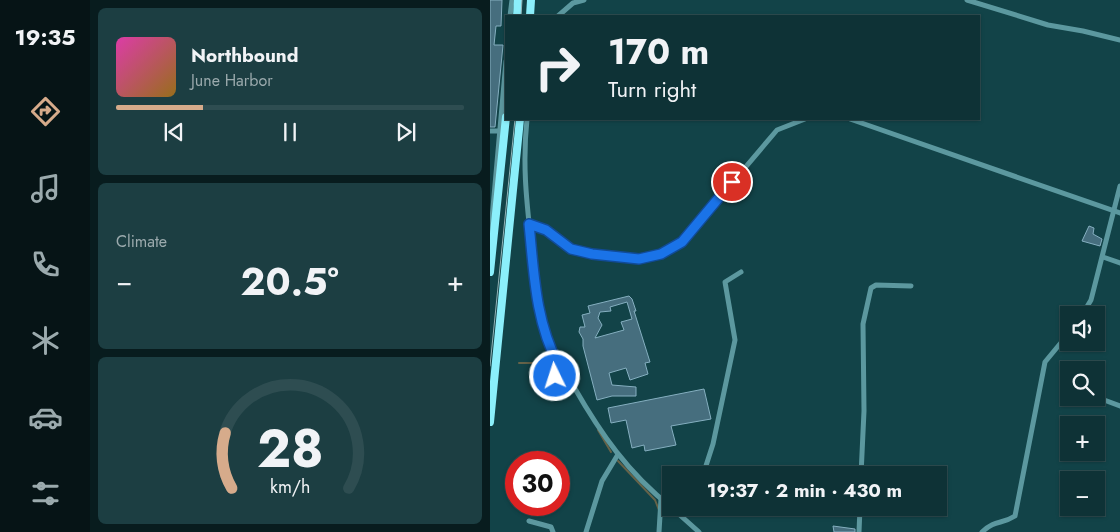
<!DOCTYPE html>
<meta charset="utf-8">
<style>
body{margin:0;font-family:Jost,sans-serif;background:#1c3e42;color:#f1f3f6;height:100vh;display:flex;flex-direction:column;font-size:19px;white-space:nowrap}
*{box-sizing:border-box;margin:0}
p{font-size:16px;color:#9baaad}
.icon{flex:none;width:28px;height:28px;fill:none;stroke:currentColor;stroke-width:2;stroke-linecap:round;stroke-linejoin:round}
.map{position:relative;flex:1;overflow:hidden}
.drawer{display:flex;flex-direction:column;gap:8px;padding:8px;background:#081c1e;width:400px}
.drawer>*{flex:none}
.guide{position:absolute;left:15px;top:15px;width:475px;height:105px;border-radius:0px;box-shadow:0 1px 4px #0004,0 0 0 1px #2e4d51;background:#0e3236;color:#f1f3f6;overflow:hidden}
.controls{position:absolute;left:570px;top:306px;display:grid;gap:10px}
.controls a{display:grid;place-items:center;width:45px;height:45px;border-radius:0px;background:#0e3236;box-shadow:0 1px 4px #0004,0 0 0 1px #2e4d51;font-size:25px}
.speed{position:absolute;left:15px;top:451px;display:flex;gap:10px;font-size:25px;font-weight:700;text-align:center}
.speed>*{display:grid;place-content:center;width:65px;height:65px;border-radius:50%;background:#0e3236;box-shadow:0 1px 4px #0004,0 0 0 1px #2e4d51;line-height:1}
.speed .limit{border:8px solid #d22;background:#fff;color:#111}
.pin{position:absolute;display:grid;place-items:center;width:42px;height:42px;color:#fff;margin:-21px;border:2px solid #fff;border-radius:50%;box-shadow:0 1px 5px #0007}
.me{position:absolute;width:55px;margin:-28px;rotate:356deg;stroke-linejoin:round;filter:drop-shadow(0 0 4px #0008)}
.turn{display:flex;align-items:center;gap:18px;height:105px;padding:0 20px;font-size:22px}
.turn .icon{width:65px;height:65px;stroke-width:2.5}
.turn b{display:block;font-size:35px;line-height:42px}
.big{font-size:38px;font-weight:700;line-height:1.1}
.drawer .widget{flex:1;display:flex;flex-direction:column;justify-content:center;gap:8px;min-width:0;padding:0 18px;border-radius:8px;background:#1c3e42}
.drawer .dial{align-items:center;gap:0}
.dial svg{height:130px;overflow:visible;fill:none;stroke:#2e4d51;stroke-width:7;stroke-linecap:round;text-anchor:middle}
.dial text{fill:#f1f3f6;stroke:none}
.song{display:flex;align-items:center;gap:15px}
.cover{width:60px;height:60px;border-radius:8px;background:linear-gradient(135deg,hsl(320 70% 55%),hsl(40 70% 35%))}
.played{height:5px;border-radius:2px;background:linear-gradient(90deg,#d6ab8b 25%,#2e4d51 25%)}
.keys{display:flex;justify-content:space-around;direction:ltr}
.heat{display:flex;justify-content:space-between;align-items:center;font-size:28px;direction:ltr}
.trip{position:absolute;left:172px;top:466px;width:285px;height:50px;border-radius:0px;background:#0e3236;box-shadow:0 1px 4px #0004,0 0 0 1px #2e4d51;font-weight:700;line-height:50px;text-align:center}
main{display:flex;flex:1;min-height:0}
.dock{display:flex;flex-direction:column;width:90px;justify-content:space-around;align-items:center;background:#061416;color:#9baaad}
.dock .icon{width:35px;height:35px}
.dock .current{color:#d6ab8b}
.dock b{font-size:22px;color:#f1f3f6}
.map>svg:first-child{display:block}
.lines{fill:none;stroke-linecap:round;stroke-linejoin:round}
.stream{stroke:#666349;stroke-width:2}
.building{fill:#466e7e;stroke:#85afc0;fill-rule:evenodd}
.street{stroke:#5c989f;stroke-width:5}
.primary{stroke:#8beffb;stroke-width:8}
.tram{stroke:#92b3b6;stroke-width:1}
.route-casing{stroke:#114b97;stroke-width:12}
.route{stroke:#1a73e8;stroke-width:9}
</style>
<main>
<nav class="dock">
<b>19:35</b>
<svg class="icon current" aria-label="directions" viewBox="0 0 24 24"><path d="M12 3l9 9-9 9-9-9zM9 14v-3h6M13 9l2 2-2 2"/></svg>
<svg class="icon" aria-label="music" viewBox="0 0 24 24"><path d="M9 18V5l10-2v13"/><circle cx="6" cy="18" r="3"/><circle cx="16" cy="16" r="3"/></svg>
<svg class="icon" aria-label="phone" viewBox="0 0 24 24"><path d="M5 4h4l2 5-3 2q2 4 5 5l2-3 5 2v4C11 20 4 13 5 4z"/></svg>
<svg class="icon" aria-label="climate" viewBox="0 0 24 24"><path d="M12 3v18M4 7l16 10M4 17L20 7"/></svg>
<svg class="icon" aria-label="car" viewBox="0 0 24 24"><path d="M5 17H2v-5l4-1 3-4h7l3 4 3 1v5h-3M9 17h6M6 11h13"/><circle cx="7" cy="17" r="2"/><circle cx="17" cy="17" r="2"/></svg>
<svg class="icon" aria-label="filters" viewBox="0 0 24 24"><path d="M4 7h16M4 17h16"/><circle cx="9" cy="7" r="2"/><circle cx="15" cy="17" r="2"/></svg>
</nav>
<section class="drawer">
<div class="widget">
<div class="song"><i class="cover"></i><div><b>Northbound</b><p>June Harbor</p></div></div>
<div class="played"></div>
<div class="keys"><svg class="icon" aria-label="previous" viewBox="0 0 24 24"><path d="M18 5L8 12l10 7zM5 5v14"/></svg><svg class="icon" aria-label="pause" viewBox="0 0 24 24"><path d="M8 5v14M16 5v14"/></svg><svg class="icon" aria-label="next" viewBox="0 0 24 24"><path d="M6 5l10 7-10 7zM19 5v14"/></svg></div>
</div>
<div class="widget"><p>Climate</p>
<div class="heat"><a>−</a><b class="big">20.5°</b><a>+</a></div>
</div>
<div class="widget dial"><svg viewBox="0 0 100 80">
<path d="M14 69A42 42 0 1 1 86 69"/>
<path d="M14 69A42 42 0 0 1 10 35" stroke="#d6ab8b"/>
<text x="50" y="56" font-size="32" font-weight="700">28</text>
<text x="50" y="72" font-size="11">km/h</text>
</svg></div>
</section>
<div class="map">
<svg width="630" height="532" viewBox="0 0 630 532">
<rect width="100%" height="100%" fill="#124348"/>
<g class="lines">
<g class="stream">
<polyline points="29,363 51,363 60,366"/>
<polyline points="108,430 121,452"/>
<polyline points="128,461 165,500 169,510"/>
</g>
</g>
<g class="building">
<polygon points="0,0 12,0 11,26 6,26 4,45 13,45 5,127 0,127"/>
<polygon points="599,226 604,228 603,234 612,239 610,246 592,241"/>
<path d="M139 296 142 299 146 311H144L160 362 155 363 158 374 140 380 136 368 119 373 122 385 146 387V396H122L107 400 93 346V339L89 332 90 327H95L92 315 100 313 98 306ZM137 302 142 319 131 322 134 330 105 338 112 325 108 318 110 312 121 311 120 307Z"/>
<polygon points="214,389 221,419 181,426 186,445 155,451 154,445 142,448 136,420 121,423 118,408"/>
<polygon points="351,508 366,508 365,514 351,512"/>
<polygon points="343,526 365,529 365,532 344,532"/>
</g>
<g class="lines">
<g class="street">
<polyline points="477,0 558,25 593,31 630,40"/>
<polyline points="20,16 22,0"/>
<polyline points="68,16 83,3 94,0"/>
<path d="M37 119C32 167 37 204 42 251 45 279 45 307 55 334 62 353 73 369 84 387 111 434 138 473 181 507"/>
<polyline points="360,119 630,213"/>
<polyline points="0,131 10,131"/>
<polyline points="39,224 57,230 81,249 102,254 149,259 171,254 192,242 287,130 315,119"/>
<polyline points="1,230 16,61"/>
<polyline points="613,257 630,263"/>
<polyline points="592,315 601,300 630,186"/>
<polyline points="61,389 68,363"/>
<polyline points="606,397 630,406"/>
<polyline points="213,475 223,444 245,340 235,282 251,272"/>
<polyline points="371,475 374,411 373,324 381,288 386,285 421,286"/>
<polyline points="182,508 209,532"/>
<polyline points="189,514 199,508"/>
<polyline points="39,521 61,527 63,532"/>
<polyline points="96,532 112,481 127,456"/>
<polyline points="169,532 171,499"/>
<polyline points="369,532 370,508"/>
<path d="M492 532C506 519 511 525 525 516L555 362 579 333"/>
</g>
<g class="primary">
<polyline points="27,16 28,0"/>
<polyline points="40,16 41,0"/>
<polyline points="0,272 16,117"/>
<polyline points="0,422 30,119"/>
</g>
<g class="tram">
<polyline points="31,16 32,0"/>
<polyline points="0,366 25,119"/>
</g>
</g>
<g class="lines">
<defs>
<path id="route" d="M65 376 68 364C45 320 44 272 39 224L56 230 81 249 102 254 149 259 171 254 192 242 242 182"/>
</defs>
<use href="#route" class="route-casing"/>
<use href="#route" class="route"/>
</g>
</svg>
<div class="controls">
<a><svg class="icon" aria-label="sound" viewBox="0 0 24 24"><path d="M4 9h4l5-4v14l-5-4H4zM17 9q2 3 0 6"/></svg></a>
<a><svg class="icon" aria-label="search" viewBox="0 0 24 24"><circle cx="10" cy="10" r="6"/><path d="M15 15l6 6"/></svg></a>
<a>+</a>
<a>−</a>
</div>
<div class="speed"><div class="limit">30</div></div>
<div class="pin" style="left:242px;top:182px;background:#d93025"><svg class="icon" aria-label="arrive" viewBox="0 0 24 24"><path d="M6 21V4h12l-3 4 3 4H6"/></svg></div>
<svg class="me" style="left:65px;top:376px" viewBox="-20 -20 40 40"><circle r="17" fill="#1a73e8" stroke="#fff" stroke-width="3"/><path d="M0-11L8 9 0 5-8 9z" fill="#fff"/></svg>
<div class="trip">19:37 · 2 min · 430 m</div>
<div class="guide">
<div class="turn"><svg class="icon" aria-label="right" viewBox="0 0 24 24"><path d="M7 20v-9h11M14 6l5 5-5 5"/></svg><div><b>170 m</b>Turn right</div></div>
</div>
</div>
</main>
